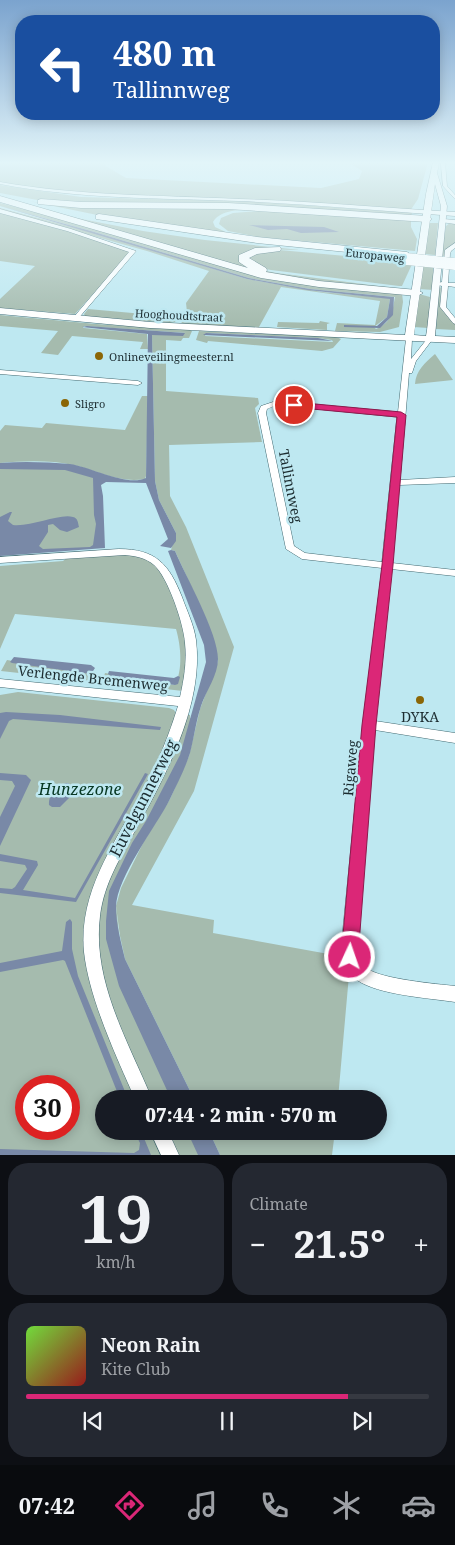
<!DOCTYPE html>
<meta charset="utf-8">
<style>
body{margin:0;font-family:"Noto Serif",serif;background:#242831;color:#f1f3f6;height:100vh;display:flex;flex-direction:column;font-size:19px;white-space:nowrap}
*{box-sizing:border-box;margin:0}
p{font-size:16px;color:#9ea1a6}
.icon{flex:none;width:28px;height:28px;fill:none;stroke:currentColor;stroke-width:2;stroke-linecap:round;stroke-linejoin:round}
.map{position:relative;height:1155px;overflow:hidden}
.sheet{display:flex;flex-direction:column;gap:8px;padding:8px;background:#0d0f14;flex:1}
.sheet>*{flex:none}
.banner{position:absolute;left:15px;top:15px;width:425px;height:105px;border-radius:20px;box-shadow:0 2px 12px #0003;background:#1a4fa0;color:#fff;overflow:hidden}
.speed{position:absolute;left:15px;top:1075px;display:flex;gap:10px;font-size:25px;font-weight:700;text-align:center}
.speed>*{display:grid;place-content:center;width:65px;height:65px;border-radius:50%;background:#171b24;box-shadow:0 2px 12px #0003;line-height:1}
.speed .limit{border:8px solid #d22;background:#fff;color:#111}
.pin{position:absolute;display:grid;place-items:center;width:42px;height:42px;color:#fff;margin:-21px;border:2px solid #fff;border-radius:50%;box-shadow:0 1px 5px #0007}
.me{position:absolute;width:55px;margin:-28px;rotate:3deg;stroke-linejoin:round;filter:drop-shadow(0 0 4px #0008)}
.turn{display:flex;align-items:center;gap:18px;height:105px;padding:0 15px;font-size:22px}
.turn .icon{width:65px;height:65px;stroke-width:2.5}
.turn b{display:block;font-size:35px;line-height:42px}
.big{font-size:38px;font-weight:800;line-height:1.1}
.sheet .tile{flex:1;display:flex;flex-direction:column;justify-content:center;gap:8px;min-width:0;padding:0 18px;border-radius:20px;background:#242831}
.sheet .dial{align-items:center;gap:0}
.dial b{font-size:65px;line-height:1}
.song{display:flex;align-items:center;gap:15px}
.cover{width:60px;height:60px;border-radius:8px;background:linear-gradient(135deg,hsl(100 70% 55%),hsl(0 70% 35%))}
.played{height:5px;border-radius:2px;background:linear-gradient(90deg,#db2777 80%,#363941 80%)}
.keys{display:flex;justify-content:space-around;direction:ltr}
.heat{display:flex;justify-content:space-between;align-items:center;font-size:28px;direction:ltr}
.sheet .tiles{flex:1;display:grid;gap:8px;grid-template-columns:1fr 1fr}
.tile:last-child{grid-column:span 2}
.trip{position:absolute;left:95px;top:1090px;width:292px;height:50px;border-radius:25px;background:#171b24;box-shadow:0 2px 12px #0003;font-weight:800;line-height:50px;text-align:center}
.menu{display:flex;height:80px;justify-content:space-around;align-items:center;background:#090b0e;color:#9ea1a6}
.menu .icon{width:35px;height:35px}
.menu .on{color:#db2777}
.menu b{font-size:22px;color:#f1f3f6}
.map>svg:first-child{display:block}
.green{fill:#a5bbae;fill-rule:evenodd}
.water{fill:#7989a7}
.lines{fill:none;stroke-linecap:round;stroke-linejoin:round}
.street-casing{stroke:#436a72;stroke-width:1}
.secondary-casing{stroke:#436a72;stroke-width:1}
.highway-casing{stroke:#436a72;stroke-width:1}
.street{fill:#fff;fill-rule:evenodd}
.secondary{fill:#fff;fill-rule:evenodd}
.highway{fill:#fff;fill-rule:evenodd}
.highway-bridge-casing{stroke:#436a72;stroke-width:12;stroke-linecap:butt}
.highway-bridge{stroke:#fff;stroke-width:12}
.route{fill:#db2777;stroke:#8e194d}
.poi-dot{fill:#8b6606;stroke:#bee8f1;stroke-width:2}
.labels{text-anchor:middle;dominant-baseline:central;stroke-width:5;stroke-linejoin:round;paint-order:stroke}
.far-street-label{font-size:11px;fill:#1c2c30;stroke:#bee8f1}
.far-poi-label{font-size:11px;fill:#1c2c30;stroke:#bee8f1;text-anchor:start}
.street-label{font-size:14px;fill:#1c2c30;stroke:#bee8f1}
.poi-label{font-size:14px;fill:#1c2c30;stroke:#bee8f1}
.near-park-label{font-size:16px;font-style:italic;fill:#073823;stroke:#bee8f1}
.near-street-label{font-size:16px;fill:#1c2c30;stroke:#bee8f1}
</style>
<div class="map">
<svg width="455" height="1155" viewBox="0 0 455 1155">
<rect width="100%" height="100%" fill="#bee8f1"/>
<g class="green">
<polygon points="0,163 106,163 104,165 126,178 321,188 359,179 362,171 350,163 424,163 427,166 418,199 410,211 344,205 72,194 0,182"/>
<polygon points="0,185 81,197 262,202 412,213 411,216 275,207 48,202 0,193"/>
<path d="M29 201 46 204 260 209C245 210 221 208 213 222L215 227 230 234 112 218Z"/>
<path d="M0 203 84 224 230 268 402 293 403 302 399 327 380 332 335 331 337 323 375 325 380 301 281 287 259 327 184 324 181 322 187 312 186 303 209 271 147 251 0 210V208L88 231 247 279 322 292 388 298 390 299 387 317 374 327 376 329C392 322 392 313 395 297L310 289 249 278 91 231 0 206Z"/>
<polygon points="259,211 411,220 411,227 417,239 415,251 258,237 228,231 219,224 221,218 233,213"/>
<polygon points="0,213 82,235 129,251 130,253 75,314 0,308 0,299 35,266 0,261"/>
<polygon points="61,215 143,231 205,240 300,250 260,249 241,263 250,268 277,273 402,289 279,277"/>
<polygon points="429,223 438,223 435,255 424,254"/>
<polygon points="450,223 455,223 455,243 448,248 445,256 441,256 446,226"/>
<polygon points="279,250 413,262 402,286 399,286 271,270 260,268 246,258 249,255"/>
<polygon points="423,262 433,263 433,290 419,289"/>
<polygon points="441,287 440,307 455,324 455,330 436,329 439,289"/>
<polygon points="419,294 430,297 428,328 414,327"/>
<polygon points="88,309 177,317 175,322 170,323 85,316 84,314"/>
<polygon points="0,315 96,324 190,330 192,331 189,338 183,338 181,341 166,340 166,391 258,398 259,404 255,408 262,442 169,445 170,496 186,527 234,647 194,791 132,905 214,920 213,933 334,955 340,959 349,975 338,1099 194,1099 125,959 120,936 116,906 121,888 143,843 170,799 189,756 200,709 217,664 218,660 207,621 175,551 171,550 176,533 159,500 155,481 152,335 186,333 84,326 83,328 84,328 147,334 148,349 140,349 143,342 72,336 58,355 41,353 58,331 0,326"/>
<polygon points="320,321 330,323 327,324 327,330 277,327 278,322 319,323"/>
<path d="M199 331 336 337 341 339 333 348 322 351 208 341 207 343 196 340ZM206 333 318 338 332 340 333 342 205 336Z"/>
<path d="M435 354 453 380 415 384C416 370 425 363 435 354Z"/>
<path d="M142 396H148L146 476 145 479C120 484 97 470 73 465 51 460 23 461 0 463V431L5 425 42 428 46 423 125 430Z"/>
<polygon points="0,467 51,467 96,474 101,547 0,555"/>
<path d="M119 554C131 555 143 556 153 563 167 571 187 628 188 644 189 659 185 676 183 691L102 682 105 673 175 685C183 670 181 646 176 629L15 614 0 649V566L63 561 68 557Z"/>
<polygon points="7,660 91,674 94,672 97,672 95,678 91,681 1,671"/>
<path d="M18 692 169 708 174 710 177 715H190V718L196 719 147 832 115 896 121 954 188 1099H104V1131H204L215 1155H0V695ZM26 1086H69V1129H26Z"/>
<polygon points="209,1131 335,1131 332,1155 220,1155"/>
</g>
<g class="water">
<polygon points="0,206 91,231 249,278 310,289 394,297 393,315 380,328 344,327 344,325 377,326 387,317 390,299 307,290 247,279"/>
<polygon points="249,225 324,227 339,232 301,233 287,229 268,230"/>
<path d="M87 326 185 333 183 336 152 335 155 481 159 500 176 533V541L171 548 160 546 168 539 146 483 106 482 101 485 103 496 105 548 0 556V517L10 512H12L8 521 13 525C32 527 60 513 73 517 78 518 78 523 79 527L67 532 60 530 53 524 48 525V532L39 546 43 549 90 547 93 545 96 524 94 515 93 478 65 470 0 469V463C23 461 48 462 70 464 91 467 127 487 146 478L148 334 82 327Z"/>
<polygon points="206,333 318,338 333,341 203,335"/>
<path d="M171 550 175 551C186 577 218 633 218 659 218 675 206 691 201 706 196 721 194 738 190 753 185 769 177 784 170 799 156 827 117 876 116 907 116 924 121 942 125 959L194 1099H171L119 986 106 939V921L109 891 132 843 146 821 180 755 206 662 204 645 168 551Z"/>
<polygon points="14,657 91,665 95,668 91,674 12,663 10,662"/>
<polygon points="109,671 174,678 178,676 180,677 178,684 175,685 111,676 108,674"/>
<polygon points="6,712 60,715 161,727 160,730 13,719 9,721 0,739 0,713"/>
<polygon points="0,773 26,775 31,780 0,846 0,817 15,786 12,781 0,780"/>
<polygon points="145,773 148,774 76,902 0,893 0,888 12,889 15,887 27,869 25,865 0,861 0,854 37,861 38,865 23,890 75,898"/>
<path d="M68 783 74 788 71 796 60 807H52L49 805C48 794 57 784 68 783Z"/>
<polygon points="70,919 72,922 72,949 78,976 128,1099 120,1099 65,961 63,960 0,972 0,963 62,951 66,922"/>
<polygon points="134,1131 141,1131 151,1155 0,1155 0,1149 134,1153 139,1150 140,1143"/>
<polygon points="187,1131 209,1131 220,1155 198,1155"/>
</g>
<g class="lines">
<defs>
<g id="street">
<polygon points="441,163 445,163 447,186 455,195 455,199 443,186"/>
<path d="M0 182C79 196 158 195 239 199 311 201 383 208 455 212V216C383 211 311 204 239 201 158 198 79 199 0 184Z"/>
<polygon points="0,209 71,229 136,251 77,320 73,320 73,318 129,252 67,231 0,213"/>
<polygon points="443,219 455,220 455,224 441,222 441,220"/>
<polygon points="455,243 455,248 451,251 450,254 448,283 455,283 455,287 448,286 446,307 455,318 455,324 453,323 440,307 442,286 434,284 442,282 445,250"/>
<path d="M409 337 412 339 411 359 427 339 432 340 416 361 412 373H409L400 480 455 477V483L399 485 392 563 455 570V576L391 569 375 721 455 733V743L375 730 357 950C358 958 361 965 368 969 382 979 436 984 455 986V1002C429 998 378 995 357 980 348 974 343 961 341 950L363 725 382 568 302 559 286 549 258 413 261 406 276 401 398 412 406 339ZM277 405 397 417 382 562 305 553 294 546 266 413 267 409Z"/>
<polygon points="0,370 138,381 142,383 138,385 0,374"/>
<path d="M119 549C156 549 169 564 182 597 187 611 194 625 196 640 204 704 166 775 136 829 121 857 104 883 100 916 92 981 128 1041 152 1099H135C116 1056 89 998 84 952 78 890 117 841 143 790 158 763 169 735 178 706L0 687V679L180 697C184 679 187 662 185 643 184 625 168 577 154 565 146 558 136 556 125 555L0 563V557Z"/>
<polygon points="150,1131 168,1131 179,1155 161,1155"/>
</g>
<path id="secondary" d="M433 163H439L437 173 447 206 435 336 455 337V343L150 328 0 314V308L150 322 405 335 426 194ZM435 184 441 206 427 330 426 336 414 335Z"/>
<g id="highway">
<polygon points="0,196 248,268 239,262 239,255 255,248 280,247 281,249 280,251 257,254 249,258 266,268 267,270 266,272 319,281 417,290 423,293 417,296 319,287 261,278 0,202"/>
<polygon points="41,199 81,202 228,203 427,216 432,219 427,222 228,209 81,208 38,204 38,200"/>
<polygon points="99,214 257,237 407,252 412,255 407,258 257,243 96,219 96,215"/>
</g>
</defs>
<use href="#street" class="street-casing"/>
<use href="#secondary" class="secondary-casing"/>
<use href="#highway" class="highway-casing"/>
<use href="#street" class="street"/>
<use href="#secondary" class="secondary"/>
<use href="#highway" class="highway"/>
<defs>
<polyline id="highway-bridge" points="407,259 455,264"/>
</defs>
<use href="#highway-bridge" class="highway-bridge-casing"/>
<use href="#highway-bridge" class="highway-bridge"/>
</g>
<linearGradient id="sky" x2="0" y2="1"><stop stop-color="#7ba3ce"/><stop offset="0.5" stop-color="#e2f5f9"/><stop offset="1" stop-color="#e2f5f9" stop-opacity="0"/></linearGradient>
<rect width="455" height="325" fill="url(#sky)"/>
<polygon class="route" points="294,402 401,412 406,415 393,565 376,725 358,957 356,963 350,965 344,963 341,957 362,725 382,565 397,417 291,407 289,405"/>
<g class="poi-dot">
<circle cx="99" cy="356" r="5"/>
<circle cx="65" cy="403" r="5"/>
<circle cx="420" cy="700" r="5"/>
</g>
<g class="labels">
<g class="far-street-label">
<text transform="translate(375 255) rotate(6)">Europaweg</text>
<text transform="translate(179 315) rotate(3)">Hooghoudtstraat</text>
</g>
<g class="far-poi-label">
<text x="109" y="356">Onlineveilingmeester.nl</text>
<text x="75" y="403">Sligro</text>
</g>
<g class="street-label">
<text transform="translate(291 486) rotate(79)">Tallinnweg</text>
<text transform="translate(93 678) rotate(6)">Verlengde Bremenweg</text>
<text transform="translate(350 768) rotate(-85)">Rigaweg</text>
</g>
<g class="poi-label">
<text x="420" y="716">DYKA</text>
</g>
<g class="near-park-label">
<text x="80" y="789">Hunzezone</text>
</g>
<g class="near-street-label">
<text transform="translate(143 798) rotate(-63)">Euvelgunnerweg</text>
</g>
</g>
</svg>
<div class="speed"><div class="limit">30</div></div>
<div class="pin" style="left:294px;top:405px;background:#d93025"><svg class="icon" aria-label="arrive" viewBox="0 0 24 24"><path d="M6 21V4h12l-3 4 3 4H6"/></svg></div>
<svg class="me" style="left:350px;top:957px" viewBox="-20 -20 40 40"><circle r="17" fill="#db2777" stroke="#fff" stroke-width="3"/><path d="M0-11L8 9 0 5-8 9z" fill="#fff"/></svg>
<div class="trip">07:44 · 2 min · 570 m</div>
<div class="banner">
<div class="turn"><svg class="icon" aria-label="left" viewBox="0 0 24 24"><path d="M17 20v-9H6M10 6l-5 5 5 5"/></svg><div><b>480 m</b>Tallinnweg</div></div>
</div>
</div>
<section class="sheet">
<div class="tiles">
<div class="tile dial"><b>19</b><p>km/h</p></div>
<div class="tile"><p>Climate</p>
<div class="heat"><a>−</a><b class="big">21.5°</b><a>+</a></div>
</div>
<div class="tile">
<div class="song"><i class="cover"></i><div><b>Neon Rain</b><p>Kite Club</p></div></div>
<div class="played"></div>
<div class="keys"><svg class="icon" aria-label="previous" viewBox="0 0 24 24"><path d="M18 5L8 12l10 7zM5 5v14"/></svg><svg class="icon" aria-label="pause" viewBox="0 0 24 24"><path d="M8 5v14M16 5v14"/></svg><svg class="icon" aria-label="next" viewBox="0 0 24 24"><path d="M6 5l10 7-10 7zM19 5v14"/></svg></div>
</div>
</div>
</section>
<nav class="menu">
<b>07:42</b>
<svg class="icon on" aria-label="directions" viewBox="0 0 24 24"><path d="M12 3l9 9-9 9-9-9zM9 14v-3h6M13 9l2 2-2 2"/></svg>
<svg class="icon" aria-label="music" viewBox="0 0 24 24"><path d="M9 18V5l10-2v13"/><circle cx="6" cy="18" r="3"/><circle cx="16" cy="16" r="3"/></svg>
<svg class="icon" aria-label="phone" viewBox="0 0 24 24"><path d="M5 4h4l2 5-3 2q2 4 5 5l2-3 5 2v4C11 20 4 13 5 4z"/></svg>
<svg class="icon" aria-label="climate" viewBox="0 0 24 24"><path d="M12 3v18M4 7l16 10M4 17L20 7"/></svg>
<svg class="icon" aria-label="car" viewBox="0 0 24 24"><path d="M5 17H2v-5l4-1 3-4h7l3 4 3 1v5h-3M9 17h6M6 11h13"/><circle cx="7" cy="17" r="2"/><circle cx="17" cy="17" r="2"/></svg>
</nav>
